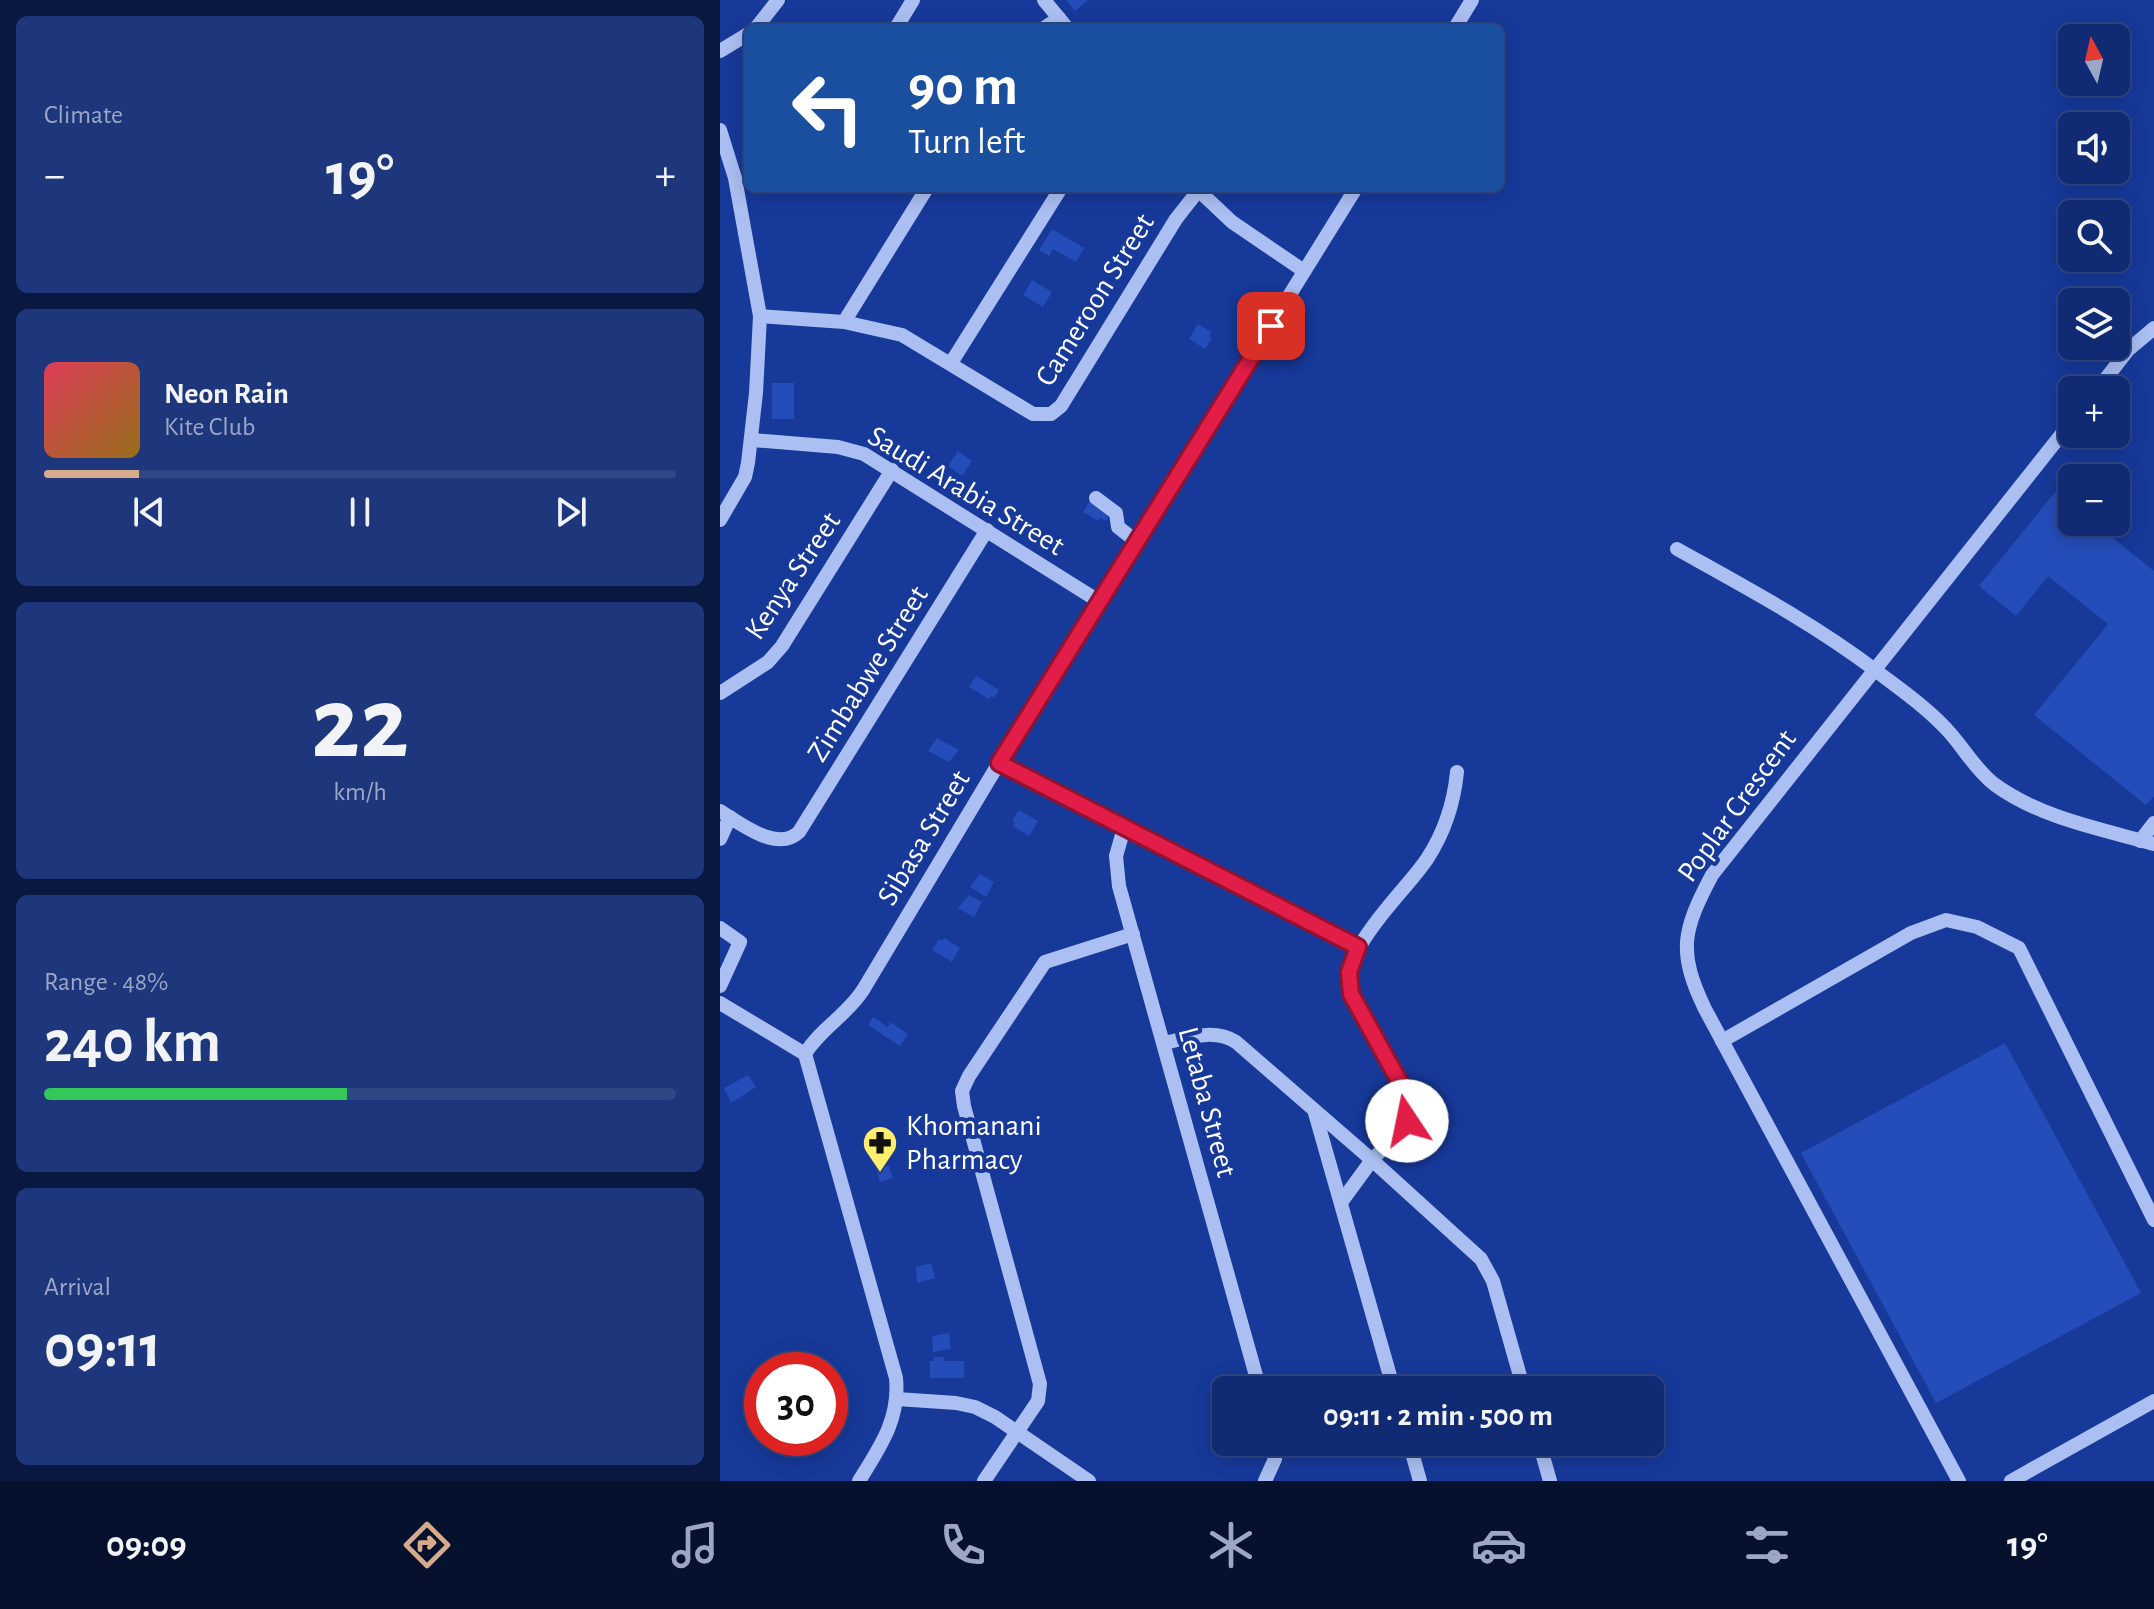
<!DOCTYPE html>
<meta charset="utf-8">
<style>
body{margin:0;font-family:"Alegreya Sans",sans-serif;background:#1e377c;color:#f1f3f6;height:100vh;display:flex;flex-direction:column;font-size:30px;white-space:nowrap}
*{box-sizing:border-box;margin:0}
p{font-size:26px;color:#9ca7c5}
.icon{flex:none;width:44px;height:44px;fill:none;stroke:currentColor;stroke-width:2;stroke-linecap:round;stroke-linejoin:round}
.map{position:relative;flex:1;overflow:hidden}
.drawer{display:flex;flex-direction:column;gap:16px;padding:16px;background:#091840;width:720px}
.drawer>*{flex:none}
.banner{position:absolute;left:24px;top:24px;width:760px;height:168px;border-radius:12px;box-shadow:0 4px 20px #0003,0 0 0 2px #304786;background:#1a4fa0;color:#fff;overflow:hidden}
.needle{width:52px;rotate:352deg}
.controls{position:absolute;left:1338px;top:24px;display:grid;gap:16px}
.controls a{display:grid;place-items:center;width:72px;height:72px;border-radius:12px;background:#102b74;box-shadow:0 4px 20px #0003,0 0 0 2px #304786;font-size:40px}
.speed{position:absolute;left:24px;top:1352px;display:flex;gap:16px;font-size:40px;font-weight:700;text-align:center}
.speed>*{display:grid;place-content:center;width:104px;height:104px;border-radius:50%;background:#102b74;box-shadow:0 4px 20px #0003,0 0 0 2px #304786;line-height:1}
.speed .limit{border:12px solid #d22;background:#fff;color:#111}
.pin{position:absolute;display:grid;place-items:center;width:68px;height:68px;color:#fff;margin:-34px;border-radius:16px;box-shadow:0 4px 12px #0006}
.me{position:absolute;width:88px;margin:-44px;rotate:349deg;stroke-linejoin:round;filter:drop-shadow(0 0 6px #0008)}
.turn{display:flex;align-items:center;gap:28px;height:168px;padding:0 32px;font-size:36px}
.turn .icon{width:104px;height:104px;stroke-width:2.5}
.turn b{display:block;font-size:56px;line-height:68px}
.big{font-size:60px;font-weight:700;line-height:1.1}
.drawer .widget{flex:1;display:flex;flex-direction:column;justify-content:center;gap:12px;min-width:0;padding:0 28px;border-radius:12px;background:#1e377c}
.drawer .dial{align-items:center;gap:0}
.dial b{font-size:104px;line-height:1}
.song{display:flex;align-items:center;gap:24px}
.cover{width:96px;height:96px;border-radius:12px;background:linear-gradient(135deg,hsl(350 70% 55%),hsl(40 70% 35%))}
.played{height:8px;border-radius:4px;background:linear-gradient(90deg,#d6ab8b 15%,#304786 15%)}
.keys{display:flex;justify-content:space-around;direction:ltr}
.heat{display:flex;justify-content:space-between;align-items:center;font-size:44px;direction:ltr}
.charge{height:12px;border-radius:6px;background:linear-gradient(90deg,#34c759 48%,#304786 0)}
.trip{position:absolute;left:492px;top:1376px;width:452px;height:80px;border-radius:12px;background:#102b74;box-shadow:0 4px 20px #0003,0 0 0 2px #304786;font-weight:700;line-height:80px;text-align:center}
.menu{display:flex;height:128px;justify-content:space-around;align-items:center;background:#06112e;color:#9ca7c5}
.menu .icon{width:56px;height:56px}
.menu .current{color:#d6ab8b}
.menu b{font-size:36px;color:#f1f3f6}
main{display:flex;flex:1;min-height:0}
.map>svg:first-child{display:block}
.building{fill:#254db9}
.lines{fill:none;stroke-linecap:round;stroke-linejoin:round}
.minor{stroke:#abbff2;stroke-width:14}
.route-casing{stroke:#92132f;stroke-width:20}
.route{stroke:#e11d48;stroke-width:14}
.labels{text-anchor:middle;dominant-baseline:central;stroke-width:8;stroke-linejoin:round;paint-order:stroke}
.street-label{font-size:30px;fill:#fff;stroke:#16399a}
.poi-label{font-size:30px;fill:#fff;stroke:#16399a;text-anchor:start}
</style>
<main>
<section class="drawer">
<div class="widget"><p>Climate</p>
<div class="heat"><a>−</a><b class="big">19°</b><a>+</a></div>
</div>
<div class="widget">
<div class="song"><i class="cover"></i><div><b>Neon Rain</b><p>Kite Club</p></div></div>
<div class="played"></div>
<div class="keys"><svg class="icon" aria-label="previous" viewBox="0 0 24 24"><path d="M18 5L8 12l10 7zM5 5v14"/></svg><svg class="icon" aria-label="pause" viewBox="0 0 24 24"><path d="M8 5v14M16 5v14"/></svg><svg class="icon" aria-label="next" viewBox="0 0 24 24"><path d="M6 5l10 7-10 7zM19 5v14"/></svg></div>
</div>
<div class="widget dial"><b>22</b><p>km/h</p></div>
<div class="widget"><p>Range · 48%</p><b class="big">240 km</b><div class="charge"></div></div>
<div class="widget"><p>Arrival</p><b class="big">09:11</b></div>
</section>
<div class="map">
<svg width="1434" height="1481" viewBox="0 0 1434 1481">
<rect width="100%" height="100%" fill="#16399a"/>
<g class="building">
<polygon points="346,0 368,0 355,11"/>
<polygon points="332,229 364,248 356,262 333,249 329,256 319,250"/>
<polygon points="312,280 332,292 323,307 303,295"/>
<polygon points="478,324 491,332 489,336 492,338 485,349 469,339"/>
<rect x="52" y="383" width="22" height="36"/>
<polygon points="238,451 252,461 242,476 228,466"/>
<polygon points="1335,492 1352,505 1352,522 1373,522 1434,571 1434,796 1426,805 1314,715 1388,624 1328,576 1296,616 1259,586"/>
<polygon points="371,499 392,511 386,521 380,518 378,521 363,512"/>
<polygon points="256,676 279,690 274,698 271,696 269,699 249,687"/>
<polygon points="217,738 239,750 229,762 208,751"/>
<polygon points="299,810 318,821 309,836 293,826 295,822 292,820"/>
<polygon points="260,874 274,882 266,897 250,887"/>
<polygon points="249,895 262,902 254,917 238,908"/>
<polygon points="224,938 240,948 232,962 212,950 219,939 222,941"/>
<polygon points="153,1017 168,1027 170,1022 188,1034 180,1046 148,1025"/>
<polygon points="1285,1043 1421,1293 1216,1403 1081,1153"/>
<polygon points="28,1075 36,1087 11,1103 4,1088"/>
<polygon points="165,1143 170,1159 154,1163 150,1147"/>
<polygon points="169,1165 173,1178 160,1182 156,1169"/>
<polygon points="211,1263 215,1278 197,1283 196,1267"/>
<polygon points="229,1333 231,1349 213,1352 212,1336"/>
<polygon points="214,1357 224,1357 224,1361 244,1361 244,1378 210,1378 210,1361 214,1361"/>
</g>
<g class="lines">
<g class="minor">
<polyline points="324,0 347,28"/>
<polyline points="36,28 58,0"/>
<polyline points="176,28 193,0"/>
<polyline points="324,28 339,18"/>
<polyline points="735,28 752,0"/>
<polyline points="0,51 28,34"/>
<polyline points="0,130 15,178 40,316 36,393 28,463 25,477 0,520"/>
<polyline points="476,188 512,222 584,271"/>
<polyline points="40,316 124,322 182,335 313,414 331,414 341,406 456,219 478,191"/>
<polyline points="124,322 207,188"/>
<polyline points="231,363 341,188"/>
<polyline points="1377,390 1408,350 1434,328"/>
<polyline points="32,440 118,447 144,454 380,602"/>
<polyline points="376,498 396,513 398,527 417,542"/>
<path d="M957 549C1025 587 1093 623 1155 670 1181 690 1209 709 1230 733 1245 750 1256 770 1274 784 1320 818 1381 829 1434 844"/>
<polyline points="0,693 48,662 62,646 172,470"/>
<polyline points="279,763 638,947"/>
<path d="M0 811C20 823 57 853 79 832L267 530"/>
<polyline points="404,828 396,856 399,886 540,1390"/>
<polyline points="0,839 10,817"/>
<polyline points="1420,841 1434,823"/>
<polyline points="0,928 20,942 0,986"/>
<path d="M0 1003 85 1054 176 1378C180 1419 160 1447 139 1481"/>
<polyline points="1002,1041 1191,933 1226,920 1257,927 1299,948 1434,1220"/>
<path d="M444 1043C468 1038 494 1028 516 1042L652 1160 761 1259 773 1281 804 1390"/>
<path d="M85 1054C100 1029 127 1015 143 990L279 763 636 188"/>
<polyline points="595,1113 674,1390"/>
<path d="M622 1201 652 1160 682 1129 688 1113 683 1088 631 994C618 949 683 895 707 859 724 833 734 802 737 772"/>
<polyline points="177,1399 236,1403 255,1407 275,1417 369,1481"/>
<polyline points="689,1442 700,1481"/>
<polyline points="819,1442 830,1481"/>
<polyline points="264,1481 318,1401 320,1384 244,1106 242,1091 249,1076 325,962 413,934"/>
<polyline points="545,1481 555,1459 555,1442"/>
<path d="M1239 1481 985 1009C957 951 963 930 992 875L1352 421"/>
<polyline points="1291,1481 1434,1401"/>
</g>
</g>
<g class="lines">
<defs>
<polyline id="route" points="551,326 279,763 638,947 629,972 631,994 683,1088 688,1104 687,1121"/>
</defs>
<use href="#route" class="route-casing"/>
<use href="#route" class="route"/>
</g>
<defs>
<symbol id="pharmacy-pin" viewBox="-11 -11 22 30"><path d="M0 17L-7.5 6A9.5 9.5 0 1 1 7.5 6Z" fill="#ffee6c" stroke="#16399a"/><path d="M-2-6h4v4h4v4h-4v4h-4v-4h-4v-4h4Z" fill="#111"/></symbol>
</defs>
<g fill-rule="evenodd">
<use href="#pharmacy-pin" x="140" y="1123" width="40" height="54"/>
</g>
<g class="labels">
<g class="street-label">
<text transform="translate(375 300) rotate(-58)">Cameroon Street</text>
<text transform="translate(246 491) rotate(31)">Saudi Arabia Street</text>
<text transform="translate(73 576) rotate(-56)">Kenya Street</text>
<text transform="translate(148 674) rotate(-58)">Zimbabwe Street</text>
<text transform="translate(1017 806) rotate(-54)">Poplar Crescent</text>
<text transform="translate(204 838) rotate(-59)">Sibasa Street</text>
<text transform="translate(487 1102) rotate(75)">Letaba Street</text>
</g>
<g class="poi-label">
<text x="186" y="1126">Khomanani<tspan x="186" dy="34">Pharmacy</tspan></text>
</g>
</g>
</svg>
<div class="controls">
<a><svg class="needle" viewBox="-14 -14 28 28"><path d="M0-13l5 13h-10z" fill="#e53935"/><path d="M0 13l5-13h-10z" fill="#9ca7c5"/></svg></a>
<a><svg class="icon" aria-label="sound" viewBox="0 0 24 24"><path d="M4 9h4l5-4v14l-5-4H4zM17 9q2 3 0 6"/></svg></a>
<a><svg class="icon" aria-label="search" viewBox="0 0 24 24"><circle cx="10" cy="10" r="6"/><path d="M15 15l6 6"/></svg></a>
<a><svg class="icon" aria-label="layers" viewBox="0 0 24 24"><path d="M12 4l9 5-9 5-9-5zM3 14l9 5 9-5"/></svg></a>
<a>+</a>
<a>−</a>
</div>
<div class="speed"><div class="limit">30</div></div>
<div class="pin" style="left:551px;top:326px;background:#d93025"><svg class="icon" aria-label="arrive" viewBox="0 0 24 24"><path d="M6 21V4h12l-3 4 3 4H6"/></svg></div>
<svg class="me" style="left:687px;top:1121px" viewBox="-20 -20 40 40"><circle r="19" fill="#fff"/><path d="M0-13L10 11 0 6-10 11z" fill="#e11d48"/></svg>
<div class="trip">09:11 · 2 min · 500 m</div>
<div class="banner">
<div class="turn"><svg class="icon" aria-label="left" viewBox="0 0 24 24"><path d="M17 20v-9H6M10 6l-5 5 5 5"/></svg><div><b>90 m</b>Turn left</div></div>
</div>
</div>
</main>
<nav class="menu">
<b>09:09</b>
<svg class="icon current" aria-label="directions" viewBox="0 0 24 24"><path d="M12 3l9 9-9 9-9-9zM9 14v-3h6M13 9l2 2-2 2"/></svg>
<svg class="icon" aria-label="music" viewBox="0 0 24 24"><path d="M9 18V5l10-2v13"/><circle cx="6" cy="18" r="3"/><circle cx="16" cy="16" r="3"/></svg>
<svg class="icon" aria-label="phone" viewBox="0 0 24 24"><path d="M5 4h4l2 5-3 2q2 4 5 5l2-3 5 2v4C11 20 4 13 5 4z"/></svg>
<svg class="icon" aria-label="climate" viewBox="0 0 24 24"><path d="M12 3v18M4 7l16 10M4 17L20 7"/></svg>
<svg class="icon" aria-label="car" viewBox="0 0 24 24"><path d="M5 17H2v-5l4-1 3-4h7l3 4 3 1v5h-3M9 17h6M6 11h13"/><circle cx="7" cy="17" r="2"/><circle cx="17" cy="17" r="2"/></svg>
<svg class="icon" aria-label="filters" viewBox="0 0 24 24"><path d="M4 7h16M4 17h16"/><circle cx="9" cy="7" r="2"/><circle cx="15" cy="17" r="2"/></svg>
<b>19°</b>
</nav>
